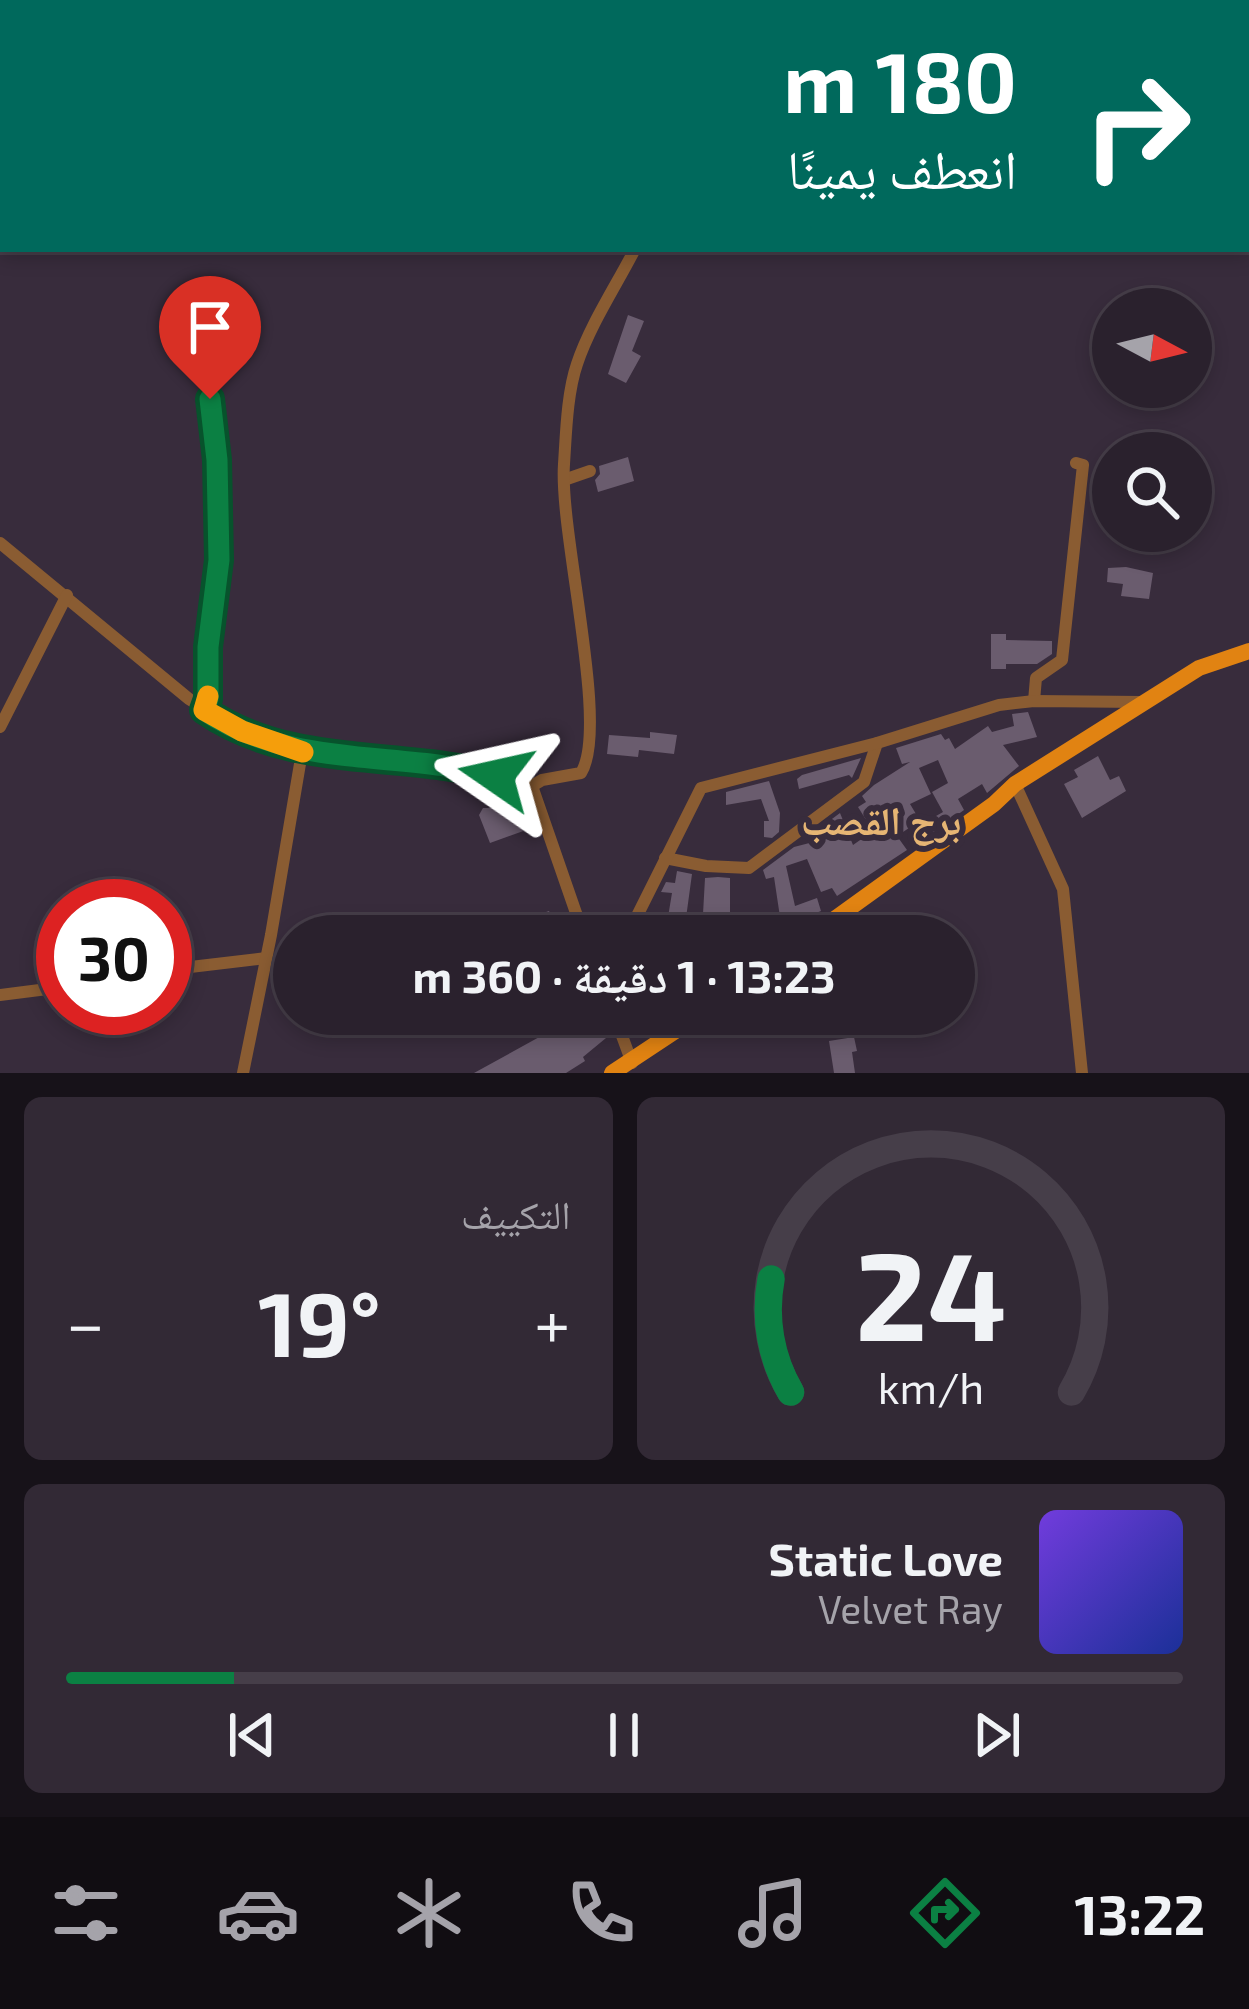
<!DOCTYPE html>
<html lang="ar">
<meta charset="utf-8">
<style>
body{margin:0;font-family:"Exo 2","Noto Naskh Arabic",sans-serif;background:#322935;color:#f1f3f6;direction:rtl;height:100vh;display:flex;flex-direction:column;font-size:45px;white-space:nowrap}
*{box-sizing:border-box;margin:0}
p{font-size:39px;color:#a5a3aa}
.icon{flex:none;width:66px;height:66px;fill:none;stroke:currentColor;stroke-width:2;stroke-linecap:round;stroke-linejoin:round}
.map{position:relative;height:1073px;overflow:hidden;direction:ltr}
.sheet{display:flex;flex-direction:column;gap:24px;padding:24px;background:#171219;flex:1}
.sheet>*{flex:none}
.top-card{position:absolute;left:0px;top:0px;width:1251px;height:252px;box-shadow:0 6px 18px #0003,0 0 0 3px #463e49;direction:rtl;background:#00695c;color:#fff;overflow:hidden}
.needle{width:78px;rotate:97deg}
.tools{position:absolute;left:1092px;top:288px;display:grid;gap:24px}
.tools a{display:grid;place-items:center;width:120px;height:120px;border-radius:50%;background:#2a212d;box-shadow:0 6px 18px #0003,0 0 0 3px #463e49;font-size:60px}
.speed{position:absolute;left:36px;top:879px;display:flex;gap:24px;font-size:60px;font-weight:700;text-align:center}
.speed>*{display:grid;place-content:center;width:156px;height:156px;border-radius:50%;background:#2a212d;box-shadow:0 6px 18px #0003,0 0 0 3px #463e49;line-height:1}
.speed .limit{border:18px solid #d22;background:#fff;color:#111}
.pin{position:absolute;display:grid;place-items:center;width:102px;height:102px;color:#fff;margin:-123px -51px;border-radius:50% 50% 50% 0;rotate:-45deg;box-shadow:0 0 12px #0007}
.pin .icon{rotate:45deg}
.me{position:absolute;width:132px;margin:-66px;rotate:281deg;stroke-linejoin:round;filter:drop-shadow(0 0 9px #0008)}
.turn{display:flex;align-items:center;gap:42px;height:252px;padding:0 36px;font-size:54px}
.turn .icon{width:156px;height:156px;stroke-width:2.5}
.turn b{display:block;font-size:84px;line-height:102px}
.big{font-size:90px;font-weight:700;line-height:1.1}
.sheet .widget{flex:1;display:flex;flex-direction:column;justify-content:center;gap:18px;min-width:0;padding:0 42px;border-radius:18px;background:#322935}
.sheet .dial{align-items:center;gap:0}
.dial svg{height:312px;overflow:visible;fill:none;stroke:#463e49;stroke-width:7;stroke-linecap:round;text-anchor:middle}
.dial text{fill:#f1f3f6;stroke:none}
.song{display:flex;align-items:center;gap:36px}
.cover{width:144px;height:144px;border-radius:18px;background:linear-gradient(135deg,hsl(260 70% 55%),hsl(230 70% 35%))}
.played{height:12px;border-radius:6px;background:linear-gradient(90deg,#0b8043 15%,#463e49 15%)}
.keys{display:flex;justify-content:space-around;direction:ltr}
.heat{display:flex;justify-content:space-between;align-items:center;font-size:66px;direction:ltr}
.sheet .tiles{flex:1;display:grid;gap:24px;grid-template-columns:1fr 1fr}
.widget:last-child{grid-column:span 2}
.trip{position:absolute;left:273px;top:915px;width:702px;height:120px;border-radius:60px;background:#2a212d;box-shadow:0 6px 18px #0003,0 0 0 3px #463e49;font-weight:700;line-height:120px;text-align:center;direction:rtl}
.menu{display:flex;height:192px;justify-content:space-around;align-items:center;background:#110d12;color:#a5a3aa}
.menu .icon{width:84px;height:84px}
.menu .selected{color:#0b8043}
.menu b{font-size:54px;color:#f1f3f6}
.map>svg:first-child{display:block}
.building{fill:#6a5c6e;fill-rule:evenodd}
.lines{fill:none;stroke-linecap:round;stroke-linejoin:round}
.minor{stroke:#8a5c32;stroke-width:12}
.major{stroke:#e18312;stroke-width:16}
.route-casing{stroke:#07532c;stroke-width:30}
.route{stroke:#0b8043;stroke-width:21}
.slow{stroke:#f59e0b;stroke-width:21}
.labels{text-anchor:middle;dominant-baseline:central;stroke-width:12;stroke-linejoin:round;paint-order:stroke}
.quarter-label{font-size:39px;font-weight:bold;fill:#e6b574;stroke:#382c3c}
</style>
<div class="map">
<svg width="1249" height="1073" viewBox="0 0 1249 1073">
<rect width="100%" height="100%" fill="#382c3c"/>
<g class="building">
<polygon points="628,315 644,321 632,351 641,356 626,383 608,374"/>
<polygon points="628,457 634,481 598,492 595,480 600,474 599,466"/>
<polygon points="1126,567 1153,573 1149,599 1121,596 1123,584 1107,582 1108,568"/>
<polygon points="991,634 1006,634 1006,640 1052,641 1052,654 1037,664 1006,664 1006,669 991,669"/>
<path d="M1028 712 1037 737 1003 745 1019 766 987 793 982 784 958 799 964 810 921 841 912 826 897 836 907 850 837 896 832 888 821 892 807 859 786 866 795 906 817 898 821 911 798 920V936L752 930 753 915 780 917 774 877 766 879 763 870 794 847 821 840 805 839 840 813 853 845 873 831 858 807 866 802 862 796 874 785 910 762 902 764 896 748 941 734 945 740 949 738 955 749 988 726 992 732 1014 726 1012 714ZM938 760 948 783 932 792 943 812 922 824 910 804 931 794 919 768Z"/>
<polygon points="650,732 677,735 674,754 639,750 638,757 607,754 609,735 650,738"/>
<polygon points="1098,756 1110,780 1119,776 1126,791 1082,818 1064,784 1078,777 1074,770"/>
<polygon points="861,758 852,778 849,775 799,789 797,779 802,775"/>
<polygon points="769,781 780,813 779,832 772,838 764,837 764,821 769,821 761,799 726,805 726,792"/>
<polygon points="483,808 494,808 505,816 523,816 530,822 529,829 490,843 479,815"/>
<polygon points="677,871 692,874 686,918 682,918 681,925 667,923 672,893 661,892 666,882 675,883"/>
<polygon points="718,877 730,878 730,920 717,922 717,933 702,932 705,878"/>
<polygon points="549,911 560,936 515,936 511,924"/>
<polygon points="581,1014 597,1014 606,1038 583,1057 585,1061 566,1073 474,1073"/>
<polygon points="854,1037 857,1051 852,1052 855,1073 834,1073 829,1041"/>
</g>
<g class="lines">
<g class="minor">
<polyline points="181,0 181,3"/>
<polyline points="1086,0 1091,3"/>
<polyline points="630,3 630,0"/>
<polyline points="722,3 722,0"/>
<polyline points="0,64 3,64"/>
<polyline points="564,480 590,471"/>
<polyline points="0,543 189,699 242,731 302,752 461,766 532,786 584,936"/>
<polyline points="1034,701 1036,678 1062,660 1083,465 1076,463"/>
<polyline points="204,710 208,699 208,647 219,560 217,460 210,399"/>
<polyline points="0,727 67,595"/>
<polyline points="1015,784 1063,889 1082,1073"/>
<path d="M532 786 542 780 581 773C610 727 559 533 564 464 566 434 567 393 577 364 590 325 616 286 635 249"/>
<polyline points="665,858 706,866 749,868 864,782 877,743"/>
<polyline points="627,936 701,788 877,743 999,705 1034,701 1142,702"/>
<polyline points="165,970 266,958"/>
<polyline points="0,995 63,987"/>
<polyline points="614,1014 632,1063"/>
<polyline points="243,1073 271,935 302,752"/>
</g>
<g class="major">
<polyline points="811,936 994,804 1015,784 1199,668 1249,651"/>
<polyline points="612,1073 701,1014"/>
</g>
</g>
<g class="lines">
<defs>
<path id="route" d="M210 399 217 460 219 560 208 647V699L204 710C291 770 399 750 496 776"/>
</defs>
<use href="#route" class="route-casing"/>
<use href="#route" class="route"/>
<polyline class="slow" points="208,696 204,710 242,731 303,752"/>
</g>
<g class="labels">
<g class="quarter-label">
<text x="881" y="819">برج القصب</text>
</g>
</g>
</svg>
<div class="tools">
<a><svg class="needle" viewBox="-14 -14 28 28"><path d="M0-13l5 13h-10z" fill="#e53935"/><path d="M0 13l5-13h-10z" fill="#a5a3aa"/></svg></a>
<a><svg class="icon" aria-label="search" viewBox="0 0 24 24"><circle cx="10" cy="10" r="6"/><path d="M15 15l6 6"/></svg></a>
</div>
<div class="speed"><div class="limit">30</div></div>
<div class="pin" style="left:210px;top:399px;background:#d93025"><svg class="icon" aria-label="arrive" viewBox="0 0 24 24"><path d="M6 21V4h12l-3 4 3 4H6"/></svg></div>
<svg class="me" style="left:496px;top:776px" viewBox="-20 -20 40 40"><path d="M0-17L14 15 0 8-14 15z" fill="#0b8043" stroke="#fff" stroke-width="4"/></svg>
<div class="trip">13:23 · 1 دقيقة · 360 m</div>
<div class="top-card">
<div class="turn"><svg class="icon" aria-label="right" viewBox="0 0 24 24"><path d="M7 20v-9h11M14 6l5 5-5 5"/></svg><div><b>180 m</b>انعطف يمينًا</div></div>
</div>
</div>
<section class="sheet">
<div class="tiles">
<div class="widget dial"><svg viewBox="0 0 100 80">
<path d="M14 69A42 42 0 1 1 86 69"/>
<path d="M14 69A42 42 0 0 1 9 40" stroke="#0b8043"/>
<text x="50" y="56" font-size="32" font-weight="700">24</text>
<text x="50" y="72" font-size="11">km/h</text>
</svg></div>
<div class="widget"><p>التكييف</p>
<div class="heat"><a>−</a><b class="big">19°</b><a>+</a></div>
</div>
<div class="widget">
<div class="song"><i class="cover"></i><div><b>Static Love</b><p>Velvet Ray</p></div></div>
<div class="played"></div>
<div class="keys"><svg class="icon" aria-label="previous" viewBox="0 0 24 24"><path d="M18 5L8 12l10 7zM5 5v14"/></svg><svg class="icon" aria-label="pause" viewBox="0 0 24 24"><path d="M8 5v14M16 5v14"/></svg><svg class="icon" aria-label="next" viewBox="0 0 24 24"><path d="M6 5l10 7-10 7zM19 5v14"/></svg></div>
</div>
</div>
</section>
<nav class="menu">
<b>13:22</b>
<svg class="icon selected" aria-label="directions" viewBox="0 0 24 24"><path d="M12 3l9 9-9 9-9-9zM9 14v-3h6M13 9l2 2-2 2"/></svg>
<svg class="icon" aria-label="music" viewBox="0 0 24 24"><path d="M9 18V5l10-2v13"/><circle cx="6" cy="18" r="3"/><circle cx="16" cy="16" r="3"/></svg>
<svg class="icon" aria-label="phone" viewBox="0 0 24 24"><path d="M5 4h4l2 5-3 2q2 4 5 5l2-3 5 2v4C11 20 4 13 5 4z"/></svg>
<svg class="icon" aria-label="climate" viewBox="0 0 24 24"><path d="M12 3v18M4 7l16 10M4 17L20 7"/></svg>
<svg class="icon" aria-label="car" viewBox="0 0 24 24"><path d="M5 17H2v-5l4-1 3-4h7l3 4 3 1v5h-3M9 17h6M6 11h13"/><circle cx="7" cy="17" r="2"/><circle cx="17" cy="17" r="2"/></svg>
<svg class="icon" aria-label="filters" viewBox="0 0 24 24"><path d="M4 7h16M4 17h16"/><circle cx="9" cy="7" r="2"/><circle cx="15" cy="17" r="2"/></svg>
</nav>
